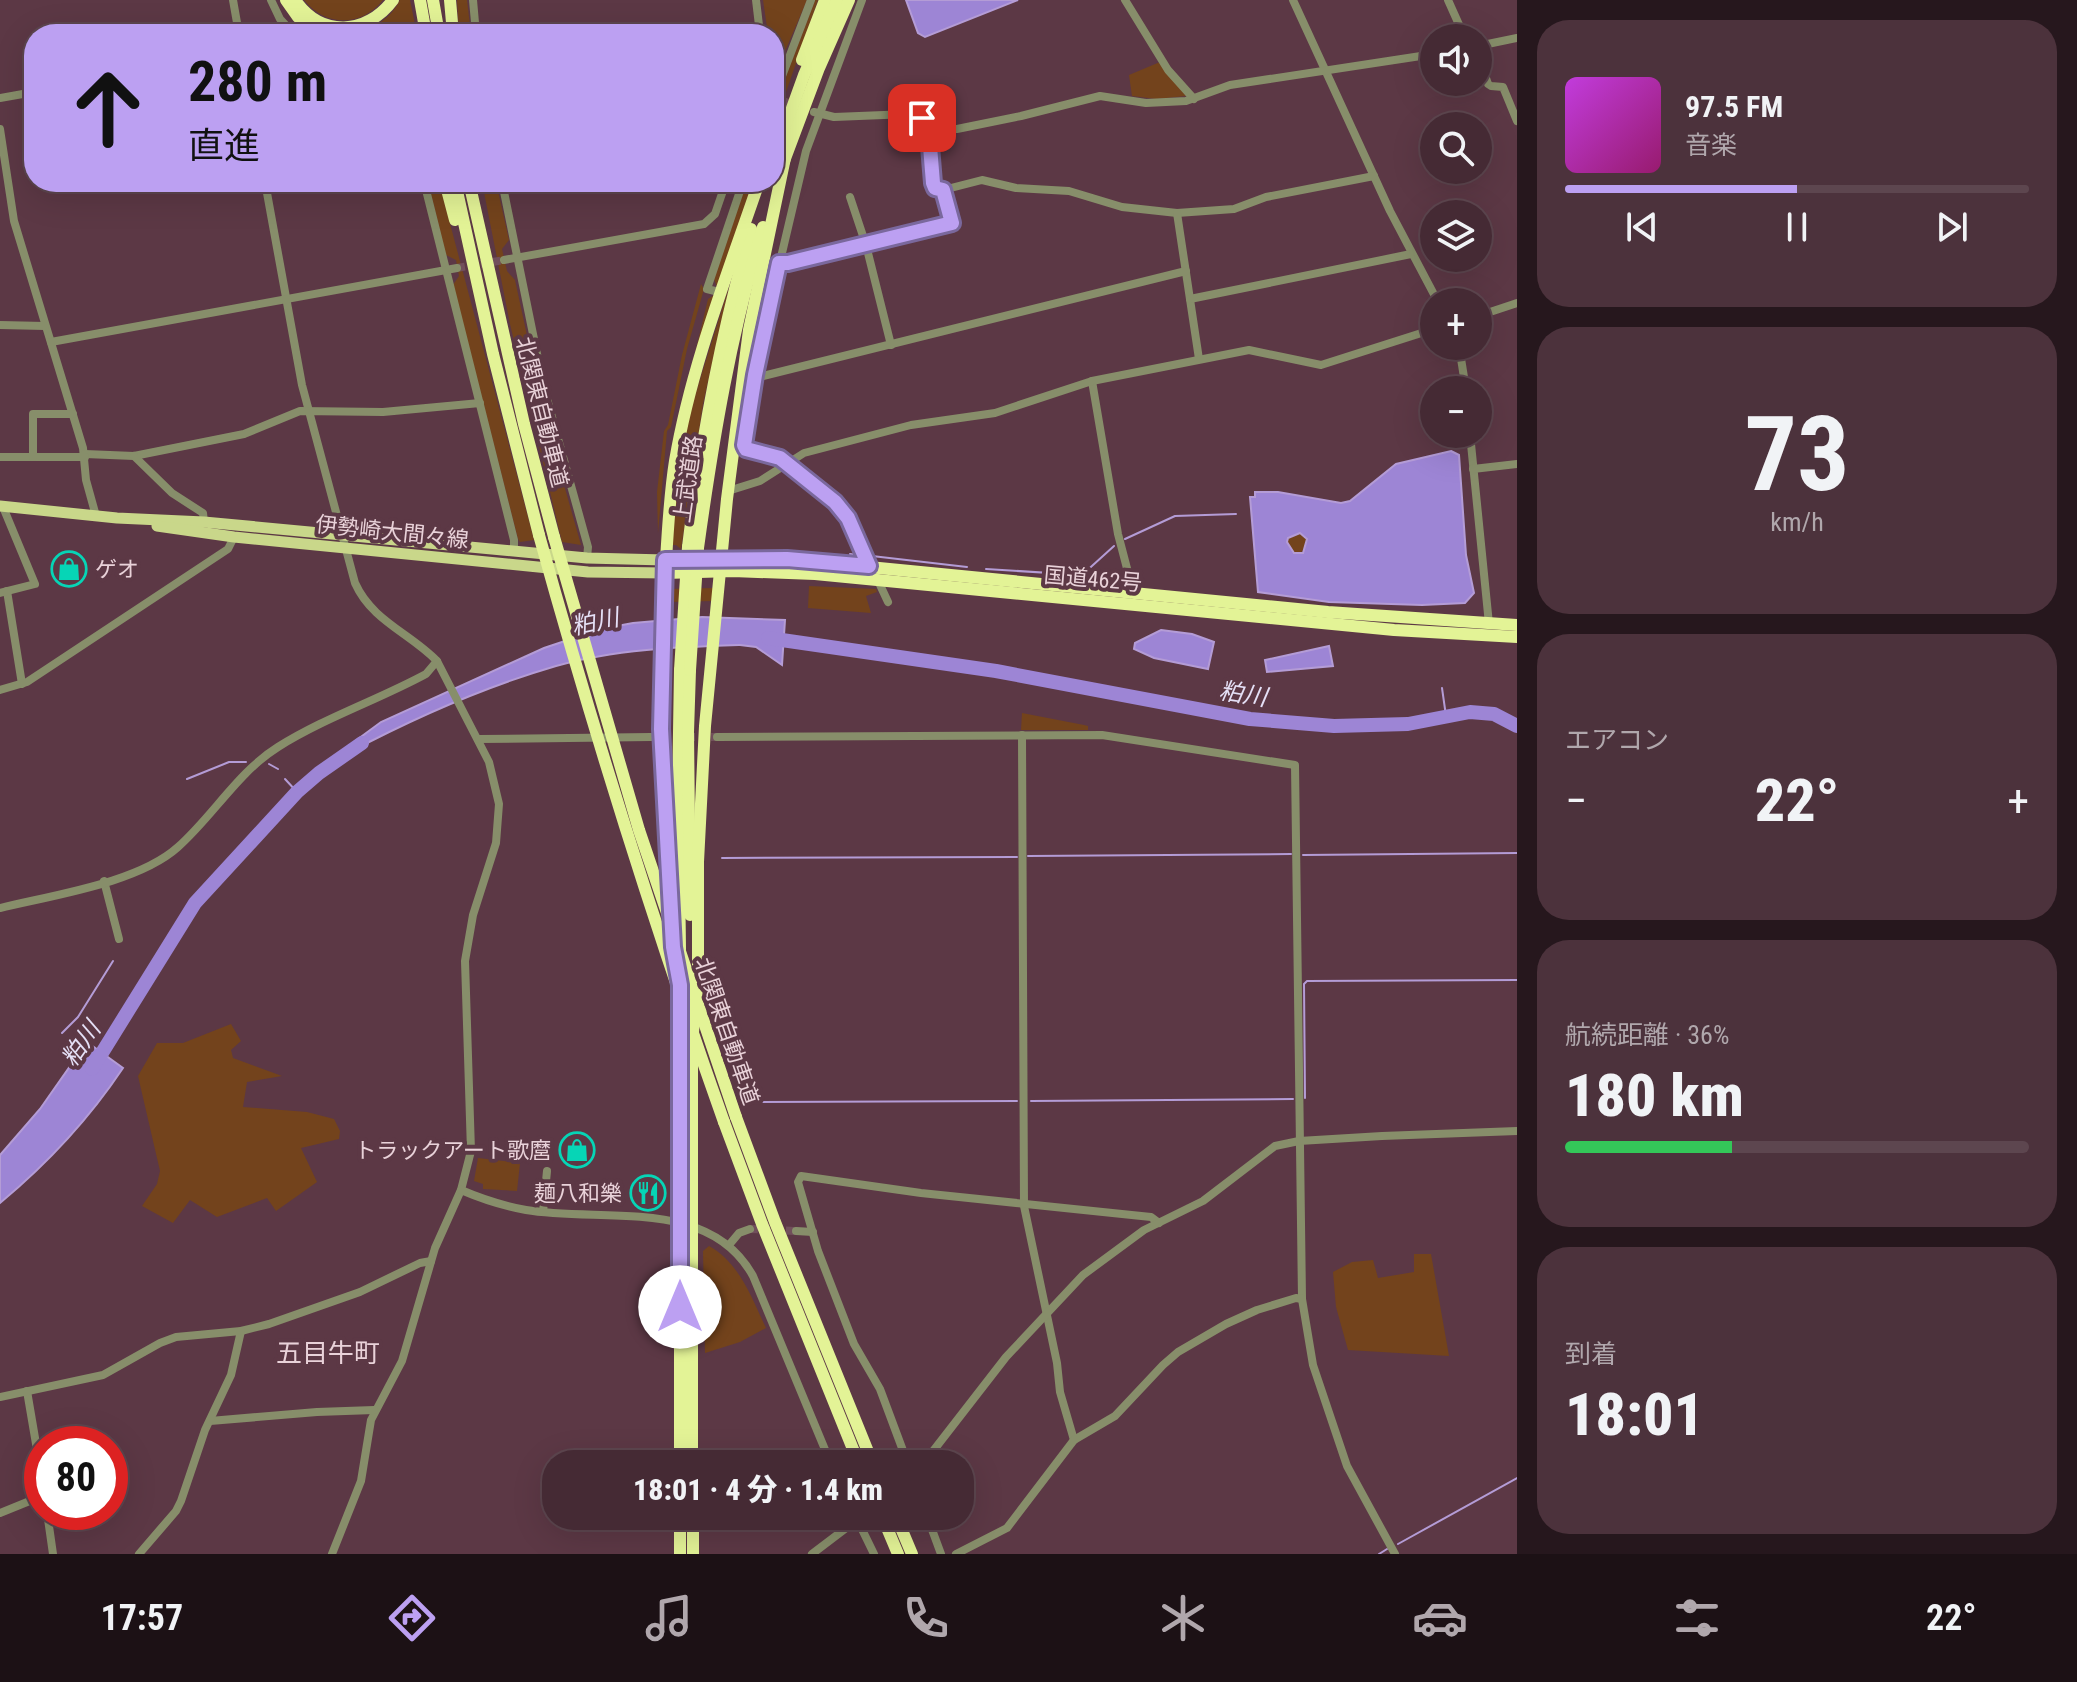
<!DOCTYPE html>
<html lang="ja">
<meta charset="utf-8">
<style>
body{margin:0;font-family:"Roboto Condensed","Noto Sans JP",sans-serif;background:#4c323c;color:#f1f3f6;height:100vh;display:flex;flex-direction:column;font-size:30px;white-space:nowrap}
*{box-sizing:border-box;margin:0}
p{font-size:26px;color:#b0a7ac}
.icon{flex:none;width:44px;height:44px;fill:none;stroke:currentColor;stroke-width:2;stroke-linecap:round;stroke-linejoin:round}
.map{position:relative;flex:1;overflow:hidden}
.drawer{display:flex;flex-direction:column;gap:20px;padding:20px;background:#26171d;width:560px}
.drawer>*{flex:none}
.banner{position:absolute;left:24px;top:24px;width:760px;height:168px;border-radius:32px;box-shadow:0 8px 32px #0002,0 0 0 2px #5d464f;background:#bca0f2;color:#111;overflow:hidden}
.buttons{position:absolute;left:1420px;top:24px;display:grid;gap:16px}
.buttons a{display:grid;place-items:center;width:72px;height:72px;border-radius:50%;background:#452a34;box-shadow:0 8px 32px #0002,0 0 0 2px #5d464f;font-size:40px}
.speed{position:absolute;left:24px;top:1426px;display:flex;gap:16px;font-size:40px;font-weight:700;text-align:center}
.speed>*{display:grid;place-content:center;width:104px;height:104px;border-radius:50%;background:#452a34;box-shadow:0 8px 32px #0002,0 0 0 2px #5d464f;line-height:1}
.speed .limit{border:12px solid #d22;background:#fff;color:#111}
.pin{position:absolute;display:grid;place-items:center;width:68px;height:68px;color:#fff;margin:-34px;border-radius:16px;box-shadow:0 4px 12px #0006}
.me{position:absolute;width:88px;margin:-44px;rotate:0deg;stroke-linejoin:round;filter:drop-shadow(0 0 6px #0008)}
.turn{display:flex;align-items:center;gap:28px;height:168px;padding:0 32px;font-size:36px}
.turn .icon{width:104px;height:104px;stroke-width:2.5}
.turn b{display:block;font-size:56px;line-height:68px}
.big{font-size:60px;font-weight:800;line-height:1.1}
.drawer .card{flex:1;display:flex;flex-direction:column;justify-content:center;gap:12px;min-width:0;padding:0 28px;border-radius:32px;background:#4c323c}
.drawer .dial{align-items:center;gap:0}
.dial b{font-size:104px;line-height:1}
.song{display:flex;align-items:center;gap:24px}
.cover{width:96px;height:96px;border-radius:12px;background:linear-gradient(135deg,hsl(290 70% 55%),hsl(320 70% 35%))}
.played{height:8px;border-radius:4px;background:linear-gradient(90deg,#bca0f2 50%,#5d464f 50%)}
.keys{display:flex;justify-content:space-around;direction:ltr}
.heat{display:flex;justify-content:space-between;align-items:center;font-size:44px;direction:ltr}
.charge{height:12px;border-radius:6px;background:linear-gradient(90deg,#34c759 36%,#5d464f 0)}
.trip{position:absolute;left:542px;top:1450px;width:432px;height:80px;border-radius:32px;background:#452a34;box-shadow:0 8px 32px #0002,0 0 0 2px #5d464f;font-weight:800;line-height:80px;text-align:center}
.tab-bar{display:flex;height:128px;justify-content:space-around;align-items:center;background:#1c1115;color:#b0a7ac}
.tab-bar .icon{width:56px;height:56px}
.tab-bar .on{color:#bca0f2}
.tab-bar b{font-size:36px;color:#f1f3f6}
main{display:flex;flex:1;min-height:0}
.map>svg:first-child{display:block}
.green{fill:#73431c}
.water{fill:#9d85d5;stroke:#b49cd6;stroke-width:2;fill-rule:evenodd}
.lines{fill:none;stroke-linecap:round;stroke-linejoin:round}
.stream{stroke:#b49cd6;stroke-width:2}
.river{stroke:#9d85d5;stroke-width:14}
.minor-tunnel{stroke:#714f5b;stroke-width:8;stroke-dasharray:8 4;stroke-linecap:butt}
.minor{stroke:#878e6a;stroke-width:8}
.major{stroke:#c9d78a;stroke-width:11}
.highway{stroke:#e3f396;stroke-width:12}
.highway-bridge{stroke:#e3f396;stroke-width:12}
.route-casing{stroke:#7a689d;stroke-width:20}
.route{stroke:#bca0f2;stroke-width:14}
.labels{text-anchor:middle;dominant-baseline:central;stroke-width:8;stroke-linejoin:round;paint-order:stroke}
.street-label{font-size:22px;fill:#e9d2d9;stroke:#5c3845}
.poi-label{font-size:22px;fill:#e9d2d9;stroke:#5c3845;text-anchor:end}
.water-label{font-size:24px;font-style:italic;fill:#e5e0f6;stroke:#5c3845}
.quarter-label{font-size:26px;fill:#e9d2d9;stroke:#5c3845}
</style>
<main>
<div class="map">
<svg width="1517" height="1554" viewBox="0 0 1517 1554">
<rect width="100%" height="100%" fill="#5c3845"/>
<g class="green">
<path d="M304 0H383C362 27 325 27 304 0Z"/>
<path d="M400 0H410L417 34H339C365 33 388 24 400 0Z"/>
<polygon points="457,0 467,0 471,34 459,34"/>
<polygon points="763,0 807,0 774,77 774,34 768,34"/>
<polygon points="815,0 818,0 785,95 781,89"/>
<polygon points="1160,62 1186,96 1156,99 1132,96 1129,75"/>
<polygon points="428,182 439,182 534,540 520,542 518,539 453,285 459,276 456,260 446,255"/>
<polygon points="482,182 496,182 509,240 502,249 507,271 515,280 544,414 581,545 562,542 510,324"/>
<polygon points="746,182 754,182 679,420 708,299 714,295 717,287 714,279"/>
<polygon points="701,284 704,289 687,349 671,427 667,431 658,533 657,492 664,431 668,425 682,355"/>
<polygon points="729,287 703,404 681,549 676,545 670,545 670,539 687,421"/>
<circle cx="1297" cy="543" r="10"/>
<polygon points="809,586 876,589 877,592 866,596 871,613 808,608"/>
<polygon points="714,588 714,601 667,602 667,589"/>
<polygon points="1022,713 1084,725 1088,726 1088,730 1021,730"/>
<polygon points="231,1024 241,1041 231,1050 233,1058 282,1076 247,1082 243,1107 307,1112 334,1119 340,1131 339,1139 301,1148 317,1182 276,1211 267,1198 217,1217 190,1200 173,1223 142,1206 157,1184 160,1171 138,1076 157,1043 183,1043"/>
<polygon points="478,1158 520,1163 517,1191 483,1189 483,1184 474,1181"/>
<path d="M709 1246C740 1263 752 1299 766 1328L740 1342 705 1353 703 1251Z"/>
<polygon points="1414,1254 1431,1254 1449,1356 1348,1350 1336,1307 1333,1272 1352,1262 1373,1260 1378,1278 1414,1272"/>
</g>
<g class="water">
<polygon points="906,0 1018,0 925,37 918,33"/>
<path d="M1451 451 1459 455 1466 555 1474 593 1465 603 1422 605 1329 602 1258 592 1250 497H1255V492H1278L1341 503 1350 501 1396 464ZM1300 533 1307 539 1303 553H1294L1287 542 1288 538Z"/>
<path d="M702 617 785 620 782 665 756 647 740 645C679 647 615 649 556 666 484 687 412 719 346 754L354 742 381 722 544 648 601 629 633 623Z"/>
<polygon points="1161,630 1192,634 1214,642 1208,669 1154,658 1134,649 1135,643"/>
<polygon points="1329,646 1333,666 1267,672 1265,660"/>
<path d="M87 1042 123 1068C89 1119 47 1164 0 1203V1155L40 1109Z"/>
</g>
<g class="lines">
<g class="stream">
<polyline points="1125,539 1175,516 1236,514"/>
<polyline points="850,554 858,555"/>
<polyline points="872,556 967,567"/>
<polyline points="986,569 1082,575 1114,546"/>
<polyline points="1442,688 1446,716"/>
<polyline points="269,764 278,769"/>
<polyline points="187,779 229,762 246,762"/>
<polyline points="285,779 297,792"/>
<polyline points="1303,855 1517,853"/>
<polyline points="1028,856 1291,854"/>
<polyline points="722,858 1017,857"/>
<polyline points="62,1033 78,1017 113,961"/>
<polyline points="1305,1098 1304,984 1307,981 1517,980"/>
<polyline points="1031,1101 1293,1099"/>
<polyline points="745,1102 1017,1101"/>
<polyline points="1398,1544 1517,1478"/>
<polyline points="1379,1554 1387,1549"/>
</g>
<g class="river">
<polyline points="768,638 996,671 1250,719 1334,726 1408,724 1470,712 1494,714 1517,726"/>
<polyline points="92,1069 195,903 297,792 319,773 362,743"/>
</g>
<g class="minor-tunnel">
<polyline points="783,101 797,106"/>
<polyline points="457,268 504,260"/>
<polyline points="651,737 717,737"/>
<polyline points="750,1229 796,1231"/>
</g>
<g class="minor">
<polyline points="233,0 239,34"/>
<polyline points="271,0 280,19 294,34"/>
<polyline points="473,0 476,34"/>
<polyline points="756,0 760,34"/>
<polyline points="862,0 806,151 770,304 744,445 746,449 780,458 835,502 854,529 888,602"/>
<polyline points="1125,0 1168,70 1194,99"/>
<polyline points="1293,0 1390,211 1438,302"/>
<polyline points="1448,0 1465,38"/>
<polyline points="1478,46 1517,38"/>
<polyline points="1478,54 1488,84 1491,86 1503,87 1517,121"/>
<polyline points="774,97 811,0"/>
<polyline points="0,98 34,92"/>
<polyline points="814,112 834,117 909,114 915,115 938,129 957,129 1021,116 1100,96 1146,103 1186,101 1230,85 1434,54"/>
<polyline points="932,127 929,134 933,183 935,188 943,190 982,180 1016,188 1069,191 1122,207 1177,213 1234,209 1266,197 1374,176"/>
<polyline points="0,129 14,221 83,448 86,480 96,516"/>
<path d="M265 182 302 385 355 583C372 621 410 633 437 661L489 762 499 804 496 843 473 915 465 961 471 1151 461 1190 435 1248 402 1361 371 1420 361 1481 332 1554"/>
<polyline points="424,182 514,540 514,552"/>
<polyline points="502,182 544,388 588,547 587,558"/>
<polyline points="850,197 866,245 891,345"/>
<polyline points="1177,213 1199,359"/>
<polyline points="504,260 704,224 715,214 726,182"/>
<polyline points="779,263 788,263 948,225 952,220 943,190"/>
<polyline points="715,291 707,289 743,182"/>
<polyline points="1190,299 1411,254"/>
<polyline points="1478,316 1517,303"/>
<polyline points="0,325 45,326"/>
<polyline points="51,342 457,268"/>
<polyline points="1459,346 1466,390"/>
<polyline points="755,375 763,376 1186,271"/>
<polyline points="1092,381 1118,534 1129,576 1128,596"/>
<polyline points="1470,434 1489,624"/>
<polyline points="85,454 134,456 244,434 300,411 383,412 480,403"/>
<polyline points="134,456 172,493 203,513 204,522"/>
<polyline points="0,457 85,457"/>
<polyline points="33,457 33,414 73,414"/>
<polyline points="1473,469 1517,464"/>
<polyline points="728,491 760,481 804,453 911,425 995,413 1092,381 1249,350 1321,365 1434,329"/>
<polyline points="7,591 22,684"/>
<polyline points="0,593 35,584 3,507"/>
<polyline points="0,690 27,682 228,549 234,537"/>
<polyline points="1022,735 1024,1206 1057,1363 1060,1392 1074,1440"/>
<polyline points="717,737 1102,735 1295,765 1302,1299 1313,1365 1347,1466 1395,1554"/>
<polyline points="479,739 651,737"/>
<polyline points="104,881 119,939"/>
<path d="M0 908C53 895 138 883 178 847 213 816 238 772 278 747 324 718 378 700 426 674L437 661"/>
<path d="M461 1190C482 1199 504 1206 526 1210 602 1223 709 1196 753 1276L831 1464"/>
<polyline points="543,1212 547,1171"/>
<polyline points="796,1231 813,1232"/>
<polyline points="729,1245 739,1233 750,1229"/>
<polyline points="27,1391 42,1479"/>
<polyline points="0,1397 103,1375 160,1343 176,1337 241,1331 269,1324 360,1292 420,1263 431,1261"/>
<polyline points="210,1421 317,1412 374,1410"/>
<polyline points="908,1464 880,1389 854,1344 818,1251 798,1182 801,1176 921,1193 1151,1217 1159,1223"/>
<polyline points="923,1464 1006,1357 1083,1275 1144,1230 1203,1201 1275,1146 1299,1141 1382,1136 1517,1131"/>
<polyline points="47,1512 53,1554"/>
<polyline points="0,1513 42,1496"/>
<polyline points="927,1516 941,1554"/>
<polyline points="856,1517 874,1554"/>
<polyline points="139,1554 176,1511 181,1501 205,1430 231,1375 241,1331"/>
<polyline points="812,1554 862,1516"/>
<polyline points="956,1554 1007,1528 1074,1440 1115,1416 1163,1365 1178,1352 1226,1324 1257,1310 1296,1298 1302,1299"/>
</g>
<g class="major">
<polyline points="0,506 117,518 204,522 587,558 665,560"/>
<polyline points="157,526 234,537 588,572 665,573"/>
</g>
<g class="highway">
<polyline points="286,0 298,17 323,34"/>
<path d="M295 0C321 38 367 35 393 0"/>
<polyline points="420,0 426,34"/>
<polyline points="433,0 439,34"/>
<polyline points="450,0 453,34"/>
<polyline points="802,60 825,0"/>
<polyline points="774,158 804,75 837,0"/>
<polyline points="783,164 819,68 849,0"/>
<polyline points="445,182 455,220"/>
<polyline points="455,182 493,354 539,535"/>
<polyline points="469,182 524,424 554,537"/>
<path d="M688 547C701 439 721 334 751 229"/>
<path d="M698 548C713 439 731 332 763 227"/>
<polyline points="665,560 787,559 1328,612 1517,625"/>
<polyline points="665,573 733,571 815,574 1394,630 1517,637"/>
<polyline points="680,670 678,795 680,949"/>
<polyline points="690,915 688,732 690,670"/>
<path d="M672 922C667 812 658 704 664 594 667 550 668 505 675 461 691 366 728 273 759 182"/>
<polyline points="673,940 679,981"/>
<polyline points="693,1032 698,979 698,862 705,726 727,499 749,330 785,158"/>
<polyline points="692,1037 692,1464"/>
<polyline points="736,1117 775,1222 873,1464"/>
<polyline points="724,1122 762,1224 859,1464"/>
<polyline points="680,1464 680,999"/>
<polyline points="680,1516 680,1554"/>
<polyline points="693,1516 693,1554"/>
<polyline points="882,1516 898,1554"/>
<polyline points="896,1516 912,1554"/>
</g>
<g class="highway-bridge">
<path d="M539 535C594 733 655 928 724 1122"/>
<polyline points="554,537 639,830 736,1117"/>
<polyline points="680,670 688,547"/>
<polyline points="690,670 698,548"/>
</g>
</g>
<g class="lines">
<defs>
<polyline id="route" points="680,1307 680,985 673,947 661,729 665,560 787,559 869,566 848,518 835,502 780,458 746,449 744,445 755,375 779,263 788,263 952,223 943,190 935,188 933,183 929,134 932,127 922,118"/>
</defs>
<use href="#route" class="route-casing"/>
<use href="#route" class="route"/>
</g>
<defs>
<symbol id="shop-ring" viewBox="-11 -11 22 22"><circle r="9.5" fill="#5c3845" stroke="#06d5b6" stroke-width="1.5"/><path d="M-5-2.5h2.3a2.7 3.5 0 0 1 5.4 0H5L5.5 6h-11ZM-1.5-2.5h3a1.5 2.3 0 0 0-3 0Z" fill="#06d5b6"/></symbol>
<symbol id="restaurant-ring" viewBox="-11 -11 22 22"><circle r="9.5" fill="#5c3845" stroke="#06d5b6" stroke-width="1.5"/><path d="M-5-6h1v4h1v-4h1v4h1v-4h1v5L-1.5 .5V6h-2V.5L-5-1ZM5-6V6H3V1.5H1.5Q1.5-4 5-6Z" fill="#06d5b6"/></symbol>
</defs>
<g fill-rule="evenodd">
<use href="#shop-ring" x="49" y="549" width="40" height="40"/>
<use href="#shop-ring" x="557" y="1130" width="40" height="40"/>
<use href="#restaurant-ring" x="628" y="1173" width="40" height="40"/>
</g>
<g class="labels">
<g class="street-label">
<text transform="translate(542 412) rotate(76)">北関東自動車道</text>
<text transform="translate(688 479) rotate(-82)">上武道路</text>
<text transform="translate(392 532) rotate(6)">伊勢崎大間々線</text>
<text transform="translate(1093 579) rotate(5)">国道462号</text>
<text transform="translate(727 1031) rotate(71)">北関東自動車道</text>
</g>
<g class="poi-label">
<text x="95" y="569" text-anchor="start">ゲオ</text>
<text x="551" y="1150">トラックアート歌麿</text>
<text x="622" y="1193">麺八和樂</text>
</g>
<g class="water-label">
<text transform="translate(595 622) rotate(-12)">粕川</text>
<text transform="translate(1243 694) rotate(9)">粕川</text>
<text transform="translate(81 1044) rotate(-55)">粕川</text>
</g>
<g class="quarter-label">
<text x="328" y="1353">五目牛町</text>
</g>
</g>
</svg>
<div class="buttons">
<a><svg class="icon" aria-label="sound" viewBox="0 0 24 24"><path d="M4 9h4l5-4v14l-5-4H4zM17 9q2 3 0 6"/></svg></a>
<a><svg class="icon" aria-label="search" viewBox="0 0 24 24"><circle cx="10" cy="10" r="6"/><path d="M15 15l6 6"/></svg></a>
<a><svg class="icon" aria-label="layers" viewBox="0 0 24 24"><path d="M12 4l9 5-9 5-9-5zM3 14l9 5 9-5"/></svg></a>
<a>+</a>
<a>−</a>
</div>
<div class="speed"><div class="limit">80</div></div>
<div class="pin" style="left:922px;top:118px;background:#d93025"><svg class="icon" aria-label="arrive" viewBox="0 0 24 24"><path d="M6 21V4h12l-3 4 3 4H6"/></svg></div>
<svg class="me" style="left:680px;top:1307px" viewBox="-20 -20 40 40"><circle r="19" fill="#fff"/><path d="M0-13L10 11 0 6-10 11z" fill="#bca0f2"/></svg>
<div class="trip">18:01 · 4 分 · 1.4 km</div>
<div class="banner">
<div class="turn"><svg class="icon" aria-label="ahead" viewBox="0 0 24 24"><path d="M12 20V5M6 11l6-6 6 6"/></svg><div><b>280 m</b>直進</div></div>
</div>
</div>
<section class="drawer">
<div class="card">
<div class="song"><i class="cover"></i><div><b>97.5 FM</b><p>音楽</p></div></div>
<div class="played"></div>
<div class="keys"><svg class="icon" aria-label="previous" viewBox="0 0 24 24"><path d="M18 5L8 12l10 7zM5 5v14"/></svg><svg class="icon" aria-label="pause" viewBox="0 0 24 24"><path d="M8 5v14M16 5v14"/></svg><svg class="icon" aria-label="next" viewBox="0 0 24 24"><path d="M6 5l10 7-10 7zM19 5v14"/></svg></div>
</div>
<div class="card dial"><b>73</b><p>km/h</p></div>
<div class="card"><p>エアコン</p>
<div class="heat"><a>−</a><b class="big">22°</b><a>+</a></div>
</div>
<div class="card"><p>航続距離 · 36%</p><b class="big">180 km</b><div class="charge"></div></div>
<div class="card"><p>到着</p><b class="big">18:01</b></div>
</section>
</main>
<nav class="tab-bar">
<b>17:57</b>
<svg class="icon on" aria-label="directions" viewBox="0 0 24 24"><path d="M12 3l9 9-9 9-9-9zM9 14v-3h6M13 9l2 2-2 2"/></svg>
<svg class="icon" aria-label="music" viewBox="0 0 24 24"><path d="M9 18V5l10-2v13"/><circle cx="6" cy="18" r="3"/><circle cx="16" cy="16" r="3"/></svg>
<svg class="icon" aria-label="phone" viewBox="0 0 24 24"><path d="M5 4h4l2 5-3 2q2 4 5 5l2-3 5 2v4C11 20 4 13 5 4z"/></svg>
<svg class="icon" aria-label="climate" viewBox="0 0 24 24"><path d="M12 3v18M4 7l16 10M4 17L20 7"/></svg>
<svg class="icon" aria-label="car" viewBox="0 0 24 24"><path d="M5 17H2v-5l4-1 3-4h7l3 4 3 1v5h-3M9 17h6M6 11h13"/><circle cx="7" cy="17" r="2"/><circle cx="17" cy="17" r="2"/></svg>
<svg class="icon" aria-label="filters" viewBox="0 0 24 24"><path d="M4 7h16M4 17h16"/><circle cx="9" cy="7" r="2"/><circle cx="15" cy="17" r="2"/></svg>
<b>22°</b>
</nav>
